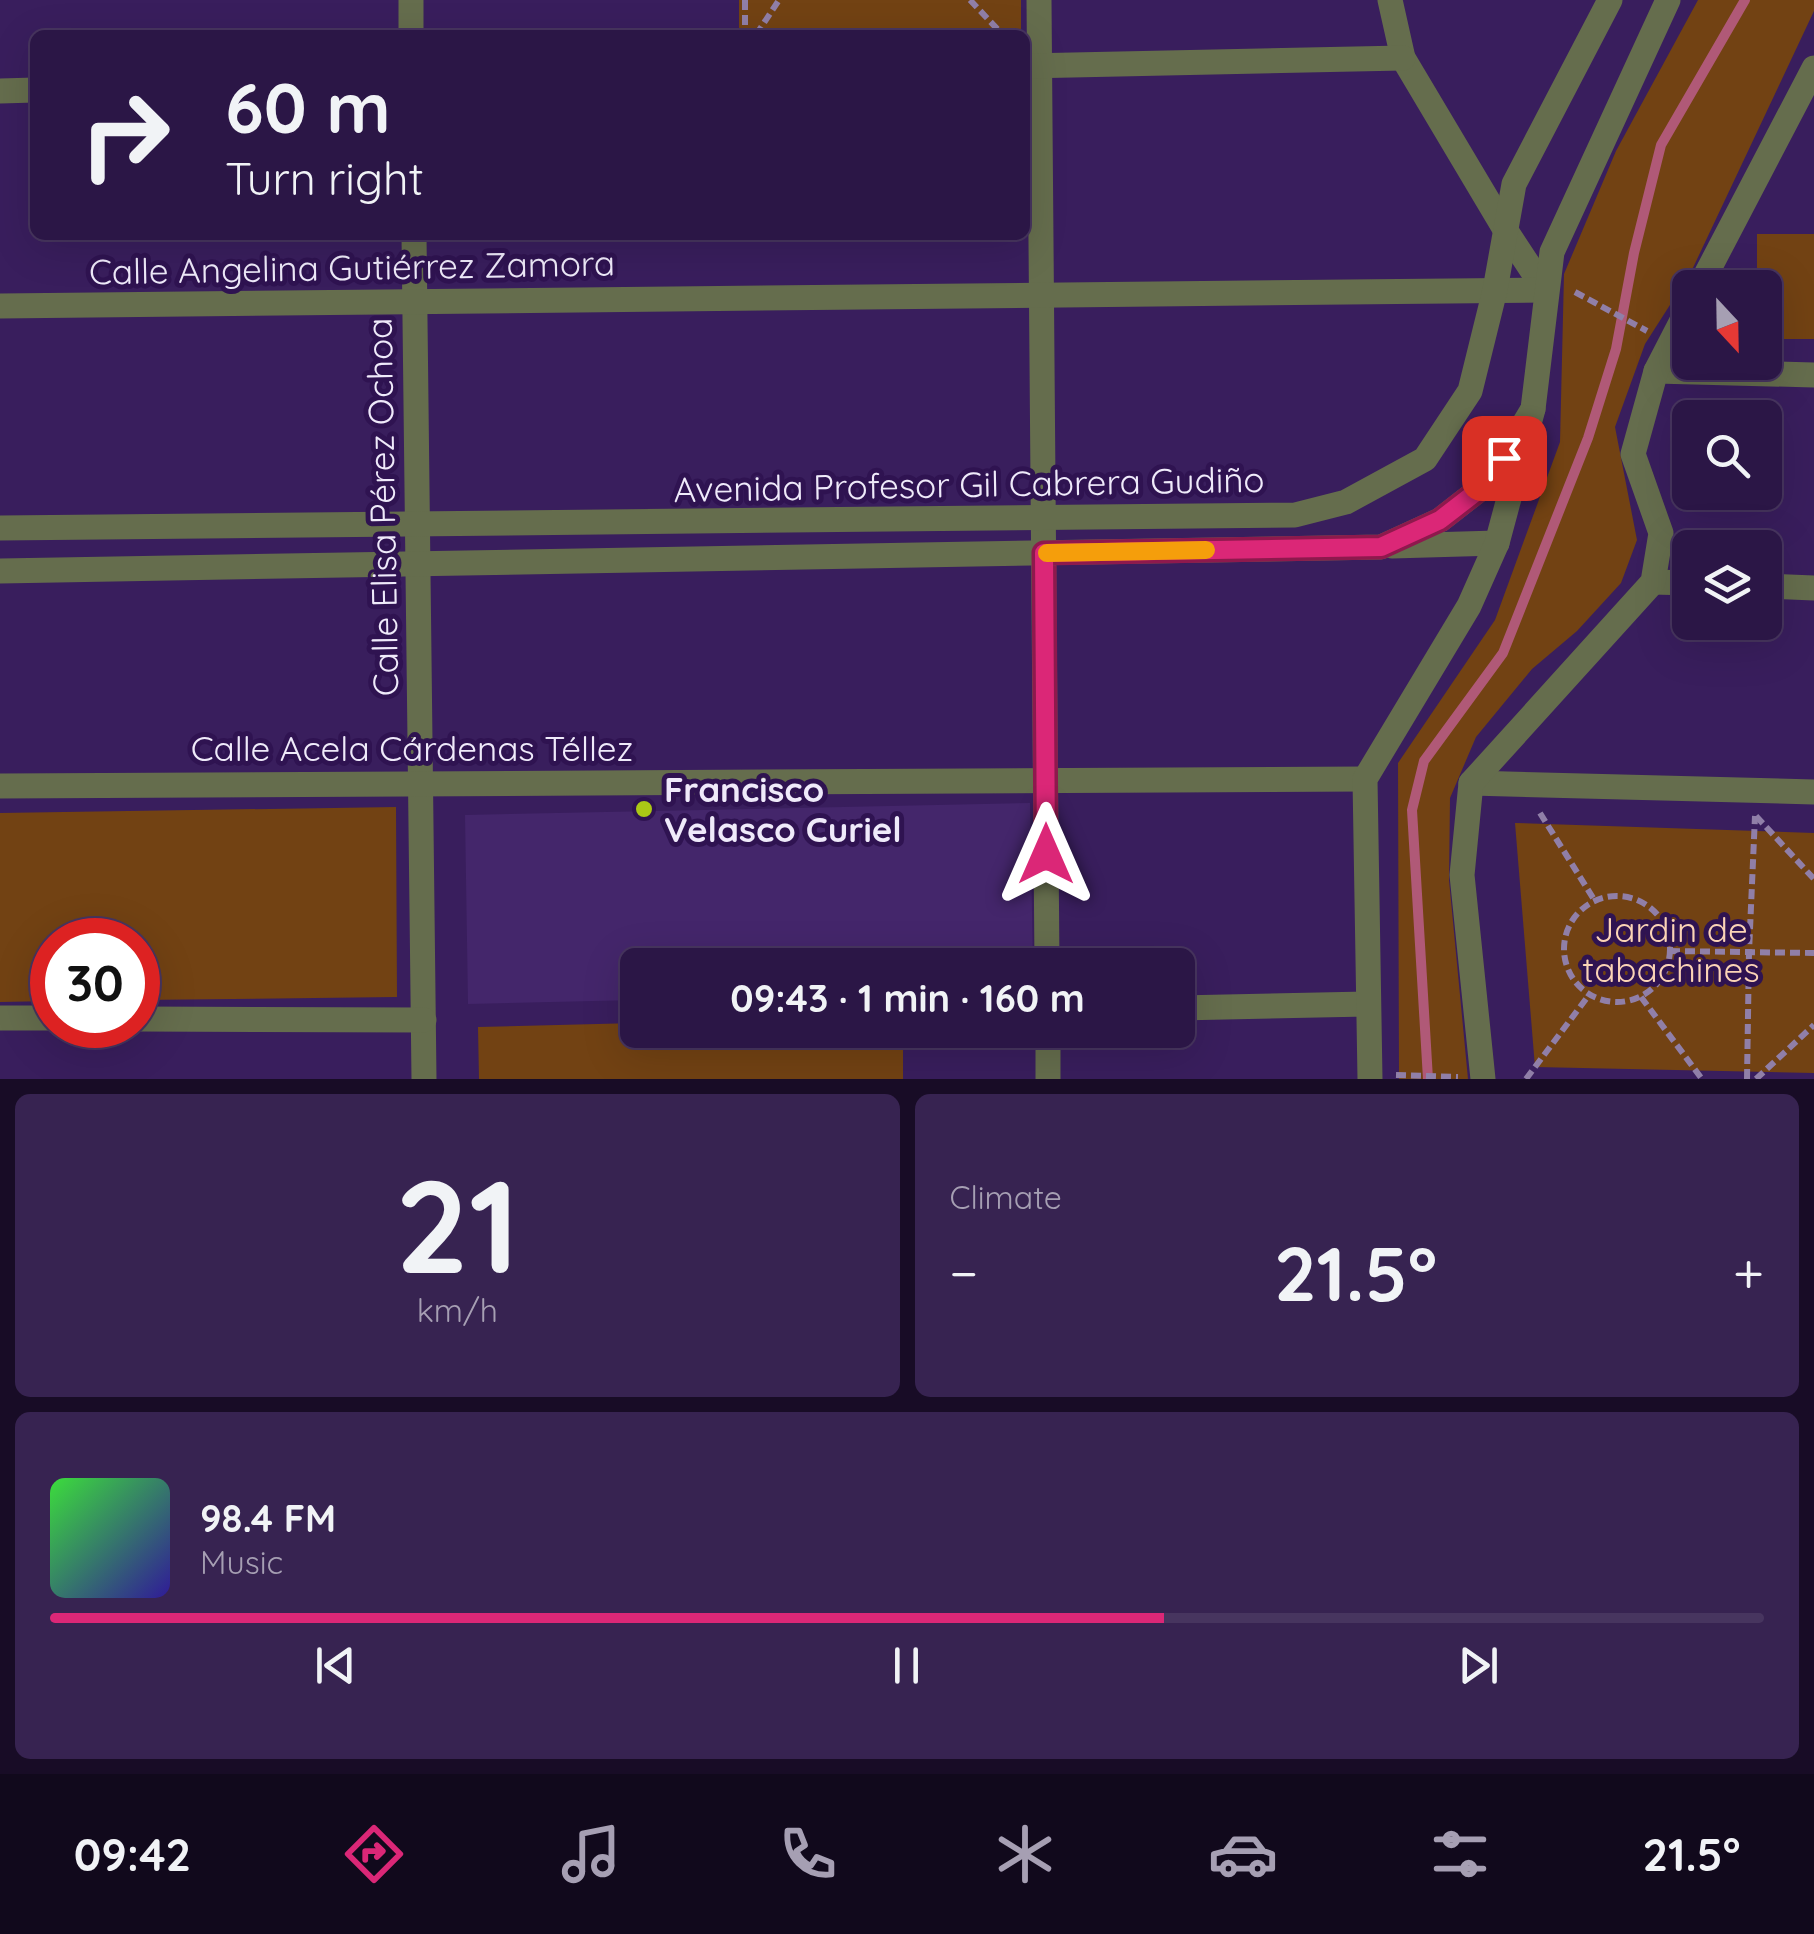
<!DOCTYPE html>
<meta charset="utf-8">
<style>
body{margin:0;font-family:Quicksand,sans-serif;background:#372351;color:#f1f3f6;height:100vh;display:flex;flex-direction:column;font-size:38px;white-space:nowrap}
*{box-sizing:border-box;margin:0}
p{font-size:32px;color:#a69fb3}
.icon{flex:none;width:55px;height:55px;fill:none;stroke:currentColor;stroke-width:2;stroke-linecap:round;stroke-linejoin:round}
.map{position:relative;height:1079px;overflow:hidden}
.side{display:flex;flex-direction:column;gap:15px;padding:15px;background:#180c26;flex:1}
.side>*{flex:none}
.guide{position:absolute;left:30px;top:30px;width:1000px;height:210px;border-radius:15px;box-shadow:0 10px 40px #0002,0 0 0 2px #47355f;background:#2b1646;color:#f1f3f6;overflow:hidden}
.needle{width:65px;rotate:158deg}
.tools{position:absolute;left:1672px;top:270px;display:grid;gap:20px}
.tools a{display:grid;place-items:center;width:110px;height:110px;border-radius:15px;background:#2b1646;box-shadow:0 10px 40px #0002,0 0 0 2px #47355f;font-size:50px}
.speed{position:absolute;left:30px;top:918px;display:flex;gap:20px;font-size:50px;font-weight:700;text-align:center}
.speed>*{display:grid;place-content:center;width:130px;height:130px;border-radius:50%;background:#2b1646;box-shadow:0 10px 40px #0002,0 0 0 2px #47355f;line-height:1}
.speed .limit{border:15px solid #d22;background:#fff;color:#111}
.pin{position:absolute;display:grid;place-items:center;width:85px;height:85px;color:#fff;margin:-42px;border-radius:20px;box-shadow:0 5px 15px #0006}
.me{position:absolute;width:110px;margin:-55px;rotate:0deg;stroke-linejoin:round;filter:drop-shadow(0 0 8px #0008)}
.turn{display:flex;align-items:center;gap:35px;height:210px;padding:0 30px;font-size:45px}
.turn .icon{width:130px;height:130px;stroke-width:2.5}
.turn b{display:block;font-size:70px;line-height:85px}
.big{font-size:75px;font-weight:700;line-height:1.1}
.side .widget{flex:1;display:flex;flex-direction:column;justify-content:center;gap:15px;min-width:0;padding:0 35px;border-radius:15px;background:#372351}
.side .dial{align-items:center;gap:0}
.dial b{font-size:130px;line-height:1}
.song{display:flex;align-items:center;gap:30px}
.cover{width:120px;height:120px;border-radius:15px;background:linear-gradient(135deg,hsl(120 70% 55%),hsl(250 70% 35%))}
.played{height:10px;border-radius:5px;background:linear-gradient(90deg,#db2777 65%,#47355f 65%)}
.keys{display:flex;justify-content:space-around;direction:ltr}
.heat{display:flex;justify-content:space-between;align-items:center;font-size:55px;direction:ltr}
.side .tiles{flex:1;display:grid;gap:15px;grid-template-columns:1fr 1fr}
.widget:last-child{grid-column:span 2}
.trip{position:absolute;left:620px;top:948px;width:575px;height:100px;border-radius:15px;background:#2b1646;box-shadow:0 10px 40px #0002,0 0 0 2px #47355f;font-weight:700;line-height:100px;text-align:center}
.dock{display:flex;height:160px;justify-content:space-around;align-items:center;background:#11091c;color:#a69fb3}
.dock .icon{width:70px;height:70px}
.dock .active{color:#db2777}
.dock b{font-size:45px;color:#f1f3f6}
.map>svg:first-child{display:block}
.built{fill:#44266b}
.green{fill:#724213}
.lines{fill:none;stroke-linecap:round;stroke-linejoin:round}
.stream{stroke:#b05977;stroke-width:10}
.path{stroke:#907fa8;stroke-width:6;stroke-dasharray:10 5;stroke-linecap:butt}
.minor{stroke:#656d4d;stroke-width:25}
.route-casing{stroke:#8e194d;stroke-width:25}
.route{stroke:#db2777;stroke-width:18}
.slow{stroke:#f59e0b;stroke-width:18}
.poi-dot{fill:#abc716;stroke:#2f1351;stroke-width:4}
.labels{text-anchor:middle;dominant-baseline:central;stroke-width:10;stroke-linejoin:round;paint-order:stroke}
.street-label{font-size:35px;fill:#efeafa;stroke:#2f1351}
.poi-label{font-size:35px;font-weight:bold;fill:#efeafa;stroke:#2f1351;text-anchor:start}
.park-label{font-size:35px;fill:#fbd4b6;stroke:#2f1351}
</style>
<div class="map">
<svg width="1814" height="1079" viewBox="0 0 1814 1079">
<rect width="100%" height="100%" fill="#391e5d"/>
<polygon class="built" points="1030,803 1033,965 638,965 637,1000 468,1004 465,815"/>
<g class="green">
<rect x="739" y="0" width="282" height="35"/>
<polygon points="1698,0 1814,0 1814,11 1691,272 1645,344 1615,427 1637,540 1621,583 1577,631 1532,669 1476,737 1450,798 1449,880 1468,1079 1399,1079 1398,763 1495,620 1560,442 1564,274 1616,151"/>
<polygon points="1757,234 1814,234 1814,339 1765,339 1765,288 1757,287"/>
<polygon points="396,807 397,997 138,1000 138,940 52,940 52,1001 0,1002 0,813"/>
<polygon points="1515,823 1814,833 1814,1073 1535,1067"/>
<polygon points="637,1023 638,1030 903,1030 903,1079 479,1079 478,1027"/>
</g>
<g class="lines">
<polyline class="stream" points="1428,1079 1412,810 1424,761 1503,653 1588,438 1616,349 1634,253 1661,145 1745,0"/>
<g class="path">
<polyline points="745,0 745,35"/>
<polyline points="970,0 1003,35"/>
<polyline points="756,35 779,0"/>
<polyline points="1575,292 1647,331"/>
<polyline points="1540,813 1595,901"/>
<polyline points="1756,816 1814,879"/>
<circle cx="1617" cy="949" r="53"/>
<polyline points="1670,951 1814,953"/>
<polyline points="1641,997 1702,1079"/>
<polyline points="1396,1075 1458,1077"/>
<polyline points="1526,1079 1589,995"/>
<polyline points="1747,1079 1749,952 1755,816"/>
<polyline points="1756,1079 1814,1025"/>
</g>
<g class="minor">
<polyline points="411,0 411,35"/>
<polyline points="1039,0 1047,965"/>
<polyline points="1390,0 1403,58 1506,231 1545,290"/>
<polyline points="1025,66 1403,58"/>
<polyline points="0,91 35,90"/>
<polyline points="414,235 424,1079"/>
<polyline points="1699,288 1814,68"/>
<polyline points="0,306 1545,290"/>
<polyline points="1656,371 1814,375"/>
<polyline points="0,528 1295,515 1346,502 1425,459 1470,391 1495,290 1514,184 1610,0"/>
<polyline points="1392,546 1497,543"/>
<polyline points="0,571 1381,547 1440,520 1489,482 1533,409"/>
<polyline points="1653,582 1690,583"/>
<polyline points="1765,586 1814,588"/>
<polyline points="1471,783 1814,792"/>
<polyline points="0,786 1365,779"/>
<polyline points="1178,1008 1367,1004"/>
<polyline points="0,1018 52,1018"/>
<polyline points="138,1019 424,1020"/>
<polyline points="1048,1030 1048,1079"/>
<polyline points="1370,1079 1365,779 1469,606 1497,543 1533,409 1552,252 1668,0"/>
<polyline points="1483,1079 1462,875 1471,783 1653,582 1661,533 1633,454 1656,371 1690,305"/>
</g>
</g>
<g class="lines">
<defs>
<polyline id="route" points="1046,854 1044,553 1381,547 1440,520 1489,482 1504,458"/>
</defs>
<use href="#route" class="route-casing"/>
<use href="#route" class="route"/>
<polyline class="slow" points="1047,553 1206,550"/>
</g>
<circle class="poi-dot" cx="644" cy="809" r="10"/>
<g class="labels">
<g class="street-label">
<text transform="translate(352 267) rotate(-1)">Calle Angelina Gutiérrez Zamora</text>
<text transform="translate(969 484) rotate(-1)">Avenida Profesor Gil Cabrera Gudiño</text>
<text transform="translate(382 507) rotate(-91)">Calle Elisa Pérez Ochoa</text>
<text x="412" y="748">Calle Acela Cárdenas Téllez</text>
</g>
<g class="poi-label">
<text x="664" y="789">Francisco<tspan x="664" dy="40">Velasco Curiel</tspan></text>
</g>
<g class="park-label">
<text x="1671" y="929">Jardin de<tspan x="1671" dy="40">tabachines</tspan></text>
</g>
</g>
</svg>
<div class="tools">
<a><svg class="needle" viewBox="-14 -14 28 28"><path d="M0-13l5 13h-10z" fill="#e53935"/><path d="M0 13l5-13h-10z" fill="#a69fb3"/></svg></a>
<a><svg class="icon" aria-label="search" viewBox="0 0 24 24"><circle cx="10" cy="10" r="6"/><path d="M15 15l6 6"/></svg></a>
<a><svg class="icon" aria-label="layers" viewBox="0 0 24 24"><path d="M12 4l9 5-9 5-9-5zM3 14l9 5 9-5"/></svg></a>
</div>
<div class="speed"><div class="limit">30</div></div>
<div class="pin" style="left:1504px;top:458px;background:#d93025"><svg class="icon" aria-label="arrive" viewBox="0 0 24 24"><path d="M6 21V4h12l-3 4 3 4H6"/></svg></div>
<svg class="me" style="left:1046px;top:854px" viewBox="-20 -20 40 40"><path d="M0-17L14 15 0 8-14 15z" fill="#db2777" stroke="#fff" stroke-width="4"/></svg>
<div class="trip">09:43 · 1 min · 160 m</div>
<div class="guide">
<div class="turn"><svg class="icon" aria-label="right" viewBox="0 0 24 24"><path d="M7 20v-9h11M14 6l5 5-5 5"/></svg><div><b>60 m</b>Turn right</div></div>
</div>
</div>
<section class="side">
<div class="tiles">
<div class="widget dial"><b>21</b><p>km/h</p></div>
<div class="widget"><p>Climate</p>
<div class="heat"><a>−</a><b class="big">21.5°</b><a>+</a></div>
</div>
<div class="widget">
<div class="song"><i class="cover"></i><div><b>98.4 FM</b><p>Music</p></div></div>
<div class="played"></div>
<div class="keys"><svg class="icon" aria-label="previous" viewBox="0 0 24 24"><path d="M18 5L8 12l10 7zM5 5v14"/></svg><svg class="icon" aria-label="pause" viewBox="0 0 24 24"><path d="M8 5v14M16 5v14"/></svg><svg class="icon" aria-label="next" viewBox="0 0 24 24"><path d="M6 5l10 7-10 7zM19 5v14"/></svg></div>
</div>
</div>
</section>
<nav class="dock">
<b>09:42</b>
<svg class="icon active" aria-label="directions" viewBox="0 0 24 24"><path d="M12 3l9 9-9 9-9-9zM9 14v-3h6M13 9l2 2-2 2"/></svg>
<svg class="icon" aria-label="music" viewBox="0 0 24 24"><path d="M9 18V5l10-2v13"/><circle cx="6" cy="18" r="3"/><circle cx="16" cy="16" r="3"/></svg>
<svg class="icon" aria-label="phone" viewBox="0 0 24 24"><path d="M5 4h4l2 5-3 2q2 4 5 5l2-3 5 2v4C11 20 4 13 5 4z"/></svg>
<svg class="icon" aria-label="climate" viewBox="0 0 24 24"><path d="M12 3v18M4 7l16 10M4 17L20 7"/></svg>
<svg class="icon" aria-label="car" viewBox="0 0 24 24"><path d="M5 17H2v-5l4-1 3-4h7l3 4 3 1v5h-3M9 17h6M6 11h13"/><circle cx="7" cy="17" r="2"/><circle cx="17" cy="17" r="2"/></svg>
<svg class="icon" aria-label="filters" viewBox="0 0 24 24"><path d="M4 7h16M4 17h16"/><circle cx="9" cy="7" r="2"/><circle cx="15" cy="17" r="2"/></svg>
<b>21.5°</b>
</nav>
